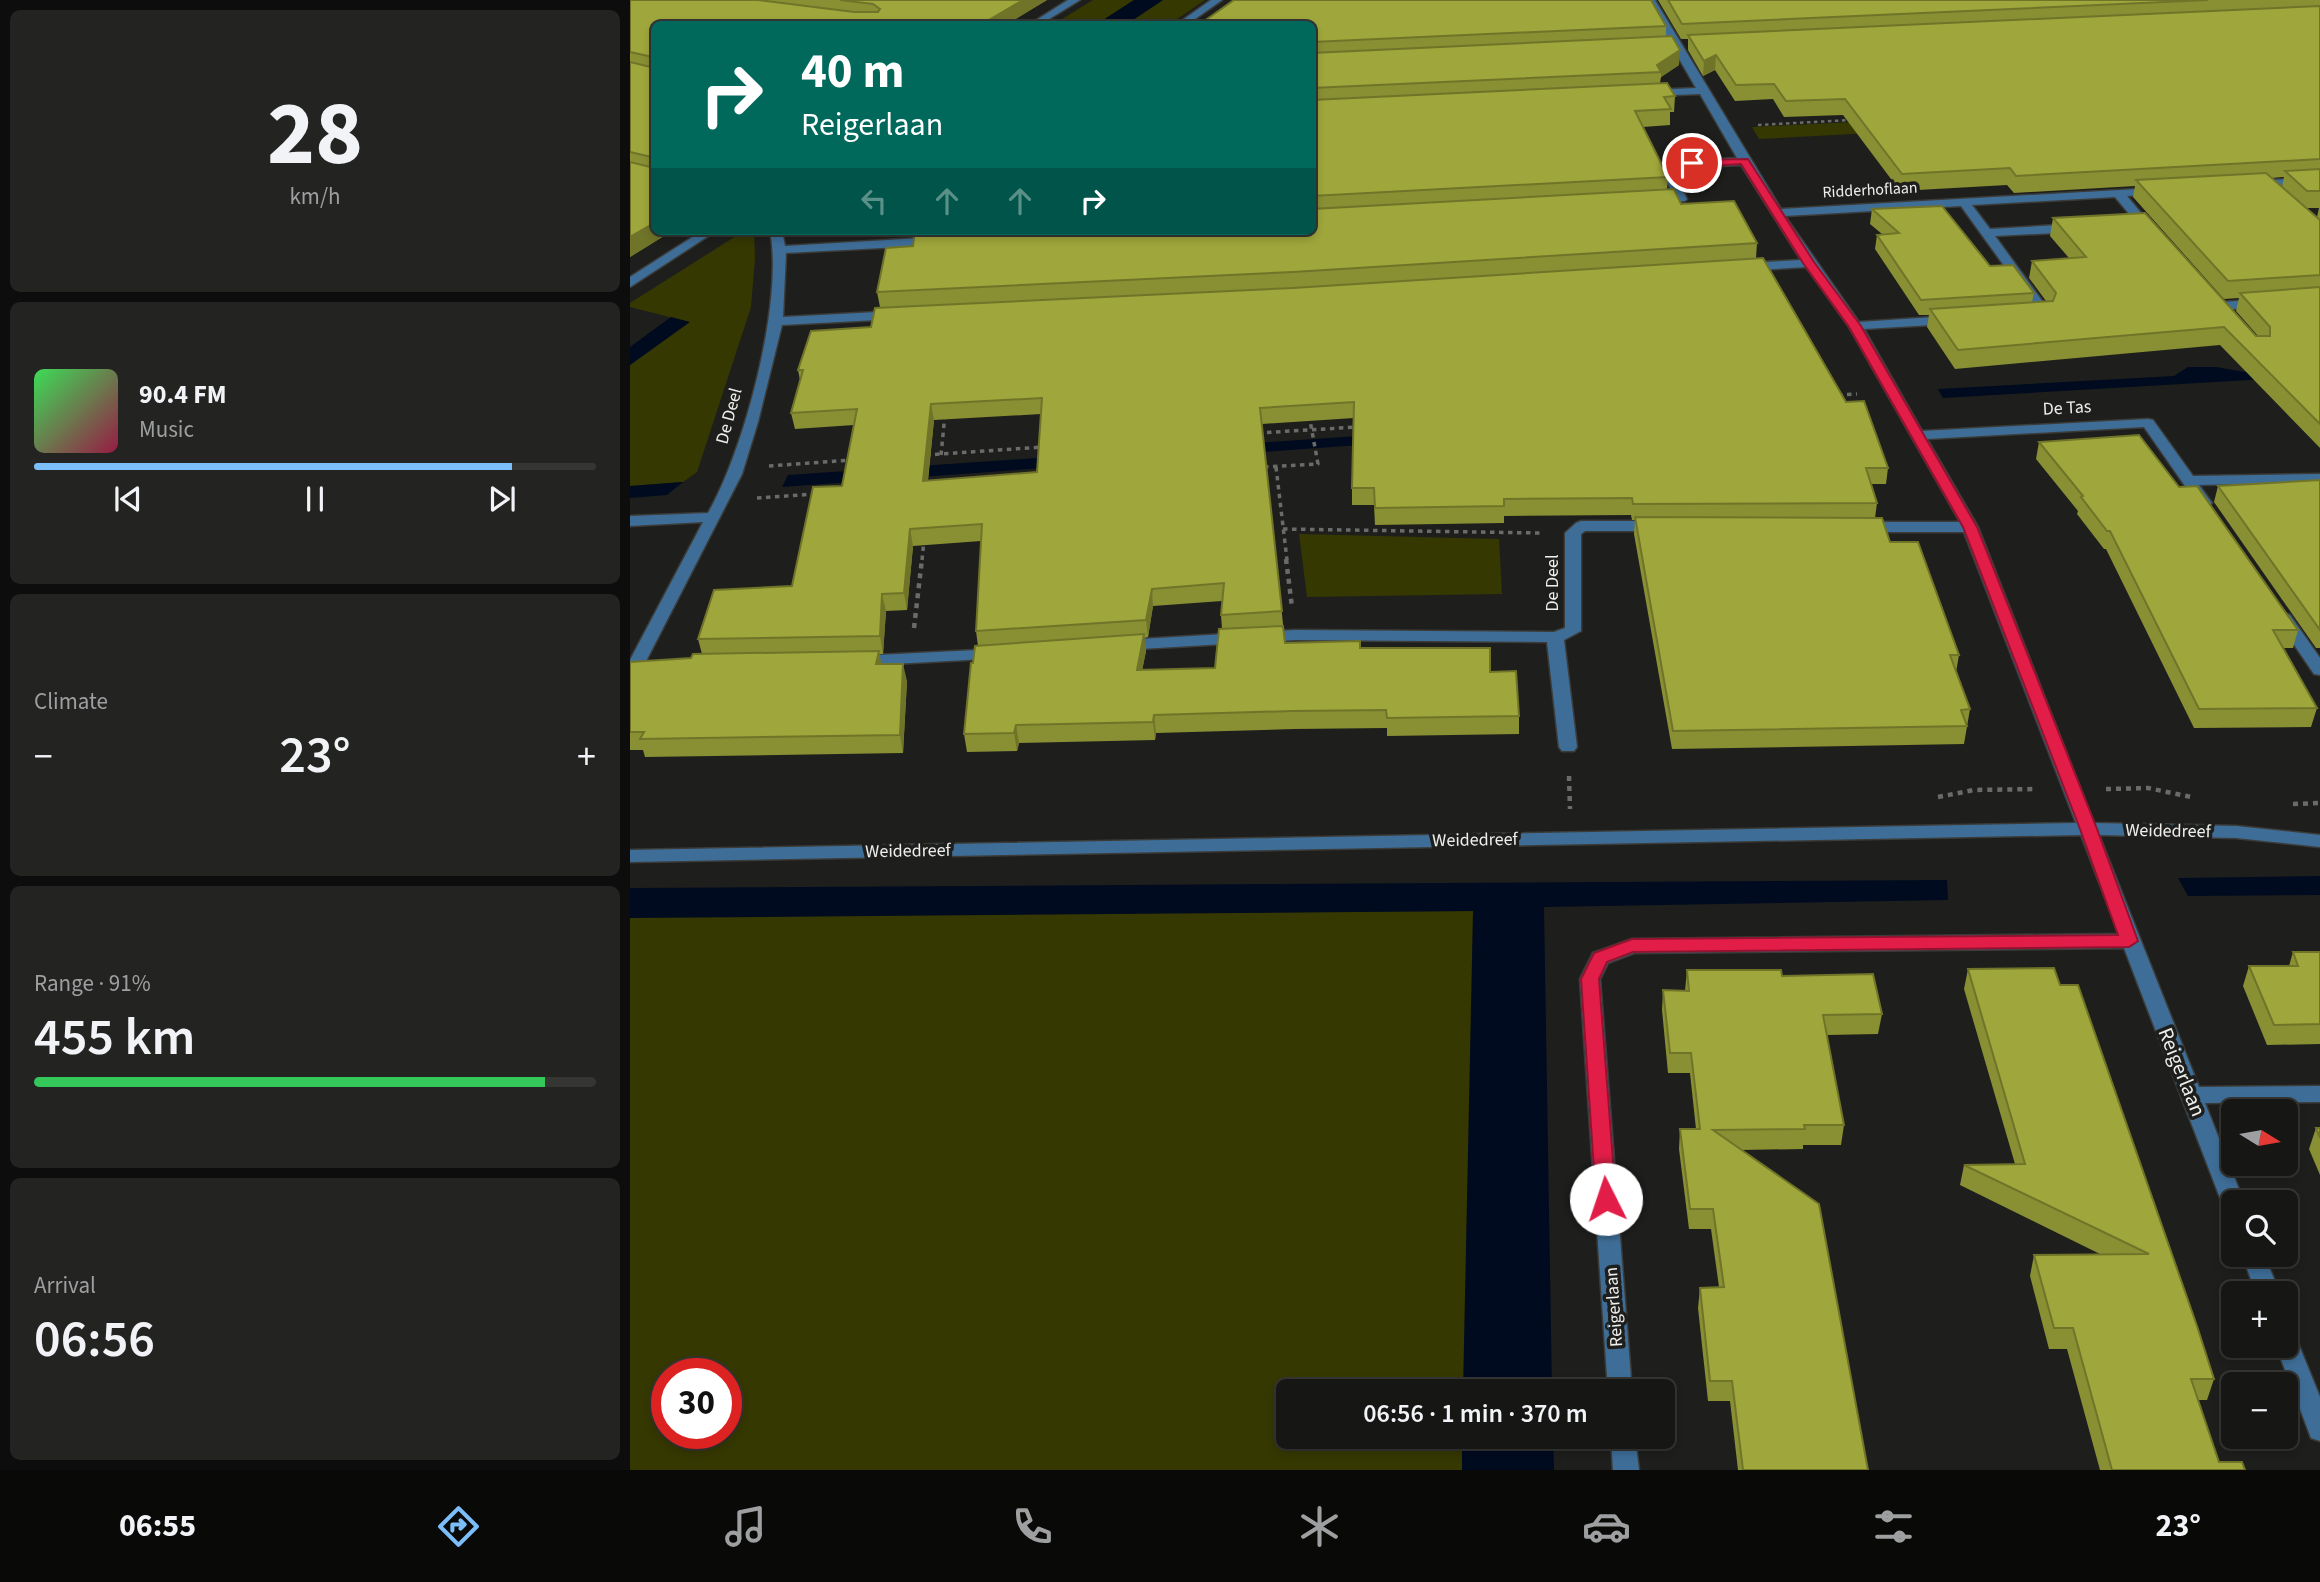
<!DOCTYPE html>
<meta charset="utf-8">
<style>
body{margin:0;font-family:"Source Sans 3",sans-serif;background:#232422;color:#f1f3f6;height:100vh;display:flex;flex-direction:column;font-size:26px;white-space:nowrap}
*{box-sizing:border-box;margin:0}
p{font-size:23px;color:#9e9fa0}
.icon{flex:none;width:38px;height:38px;fill:none;stroke:currentColor;stroke-width:2;stroke-linecap:round;stroke-linejoin:round}
.map{position:relative;flex:1;overflow:hidden}
.drawer{display:flex;flex-direction:column;gap:10px;padding:10px;background:#0c0d0c;width:630px}
.drawer>*{flex:none}
.hud{position:absolute;left:21px;top:21px;width:665px;height:214px;border-radius:10px;box-shadow:0 4px 10px #0003,0 0 0 2px #353634;background:#00695c;color:#fff;overflow:hidden}
.needle{width:46px;rotate:101deg}
.tools{position:absolute;left:1591px;top:1099px;display:grid;gap:14px}
.tools a{display:grid;place-items:center;width:77px;height:77px;border-radius:10px;background:#161715;box-shadow:0 4px 10px #0003,0 0 0 2px #353634;font-size:35px}
.speed{position:absolute;left:21px;top:1358px;display:flex;gap:14px;font-size:35px;font-weight:700;text-align:center}
.speed>*{display:grid;place-content:center;width:91px;height:91px;border-radius:50%;background:#161715;box-shadow:0 4px 10px #0003,0 0 0 2px #353634;line-height:1}
.speed .limit{border:10px solid #d22;background:#fff;color:#111}
.pin{position:absolute;display:grid;place-items:center;width:60px;height:60px;color:#fff;margin:-30px;border:4px solid #fff;border-radius:50%;box-shadow:0 2px 7px #0007}
.me{position:absolute;width:77px;margin:-38px;rotate:356deg;stroke-linejoin:round;filter:drop-shadow(0 0 5px #0008)}
.turn{display:flex;align-items:center;gap:24px;height:147px;padding:0 35px;font-size:32px}
.turn .icon{width:91px;height:91px;stroke-width:2.5}
.turn b{display:block;font-size:49px;line-height:60px}
.lanes{display:flex;align-items:center;height:66px;padding:0 35px;background:#0003;justify-content:center;gap:35px;direction:ltr}
.lanes .off{opacity:.35}
.big{font-size:52px;font-weight:600;line-height:1.1}
.drawer .card{flex:1;display:flex;flex-direction:column;justify-content:center;gap:10px;min-width:0;padding:0 24px;border-radius:10px;background:#232422}
.drawer .dial{align-items:center;gap:0}
.dial b{font-size:91px;line-height:1}
.song{display:flex;align-items:center;gap:21px}
.cover{width:84px;height:84px;border-radius:10px;background:linear-gradient(135deg,hsl(130 70% 55%),hsl(340 70% 35%))}
.played{height:7px;border-radius:4px;background:linear-gradient(90deg,#7cbef9 85%,#353634 85%)}
.keys{display:flex;justify-content:space-around;direction:ltr}
.heat{display:flex;justify-content:space-between;align-items:center;font-size:38px;direction:ltr}
.charge{height:10px;border-radius:5px;background:linear-gradient(90deg,#34c759 91%,#353634 0)}
.trip{position:absolute;left:646px;top:1379px;width:399px;height:70px;border-radius:10px;background:#161715;box-shadow:0 4px 10px #0003,0 0 0 2px #353634;font-weight:600;line-height:70px;text-align:center}
.dock{display:flex;height:112px;justify-content:space-around;align-items:center;background:#090908;color:#9e9fa0}
.dock .icon{width:49px;height:49px}
.dock .on{color:#7cbef9}
.dock b{font-size:32px;color:#f1f3f6}
main{display:flex;flex:1;min-height:0}
.map>svg:first-child{display:block}
.green{fill:#363802;fill-rule:evenodd}
.water{fill:#000b1f}
.lines{fill:none;stroke-linecap:round;stroke-linejoin:round}
.minor-casing{stroke:#3b3c39;stroke-width:3}
.path-far2{stroke:#6b6c69;stroke-width:2.5;stroke-dasharray:3.5 3.5;stroke-linecap:butt}
.path-far1{stroke:#6b6c69;stroke-width:3.5;stroke-dasharray:4.5 4.5;stroke-linecap:butt}
.path{stroke:#6b6c69;stroke-width:4.5;stroke-dasharray:5 5;stroke-linecap:butt}
.minor{fill:#3e6e98;fill-rule:evenodd}
.wall{fill:#898f33;fill-rule:evenodd}
.shaded-wall{fill:#6f7429}
.building{fill:#9fa63b;stroke:#6f7429;stroke-width:2;fill-rule:evenodd}
.route{fill:#e11d48;stroke:#92132f;stroke-width:2}
.labels{text-anchor:middle;dominant-baseline:central;stroke-width:7;stroke-linejoin:round;paint-order:stroke}
.far-street-label{font-size:16px;fill:#eeefec;stroke:#1e1f1c}
.street-label{font-size:18px;fill:#eeefec;stroke:#1e1f1c}
.near-street-label{font-size:21px;fill:#eeefec;stroke:#1e1f1c}
</style>
<main>
<section class="drawer">
<div class="card dial"><b>28</b><p>km/h</p></div>
<div class="card">
<div class="song"><i class="cover"></i><div><b>90.4 FM</b><p>Music</p></div></div>
<div class="played"></div>
<div class="keys"><svg class="icon" aria-label="previous" viewBox="0 0 24 24"><path d="M18 5L8 12l10 7zM5 5v14"/></svg><svg class="icon" aria-label="pause" viewBox="0 0 24 24"><path d="M8 5v14M16 5v14"/></svg><svg class="icon" aria-label="next" viewBox="0 0 24 24"><path d="M6 5l10 7-10 7zM19 5v14"/></svg></div>
</div>
<div class="card"><p>Climate</p>
<div class="heat"><a>−</a><b class="big">23°</b><a>+</a></div>
</div>
<div class="card"><p>Range · 91%</p><b class="big">455 km</b><div class="charge"></div></div>
<div class="card"><p>Arrival</p><b class="big">06:56</b></div>
</section>
<div class="map">
<svg width="1690" height="1470" viewBox="0 0 1690 1470">
<rect width="100%" height="100%" fill="#1e1f1c"/>
<g class="green">
<polygon points="463,0 504,0 467,24 424,24"/>
<polygon points="533,0 575,0 540,24 497,24"/>
<polygon points="1690,99 1690,109 1129,139 1122,127"/>
<polygon points="114,231 124,231 125,258 121,307 67,472 53,482 0,486 0,365 59,322 0,307 0,303"/>
<polygon points="669,534 869,539 872,594 677,597"/>
<path d="M843 911 840 1391H658V1437H839L838 1470H0V916ZM37 1374H96V1433H37Z"/>
</g>
<g class="water">
<polygon points="504,0 533,0 497,24 467,24"/>
<polygon points="41,317 60,322 0,365 0,347"/>
<polygon points="1558,367 1586,367 1615,372 1690,368 1690,376 1313,398 1308,389 1544,376"/>
<polygon points="1180,405 1200,411 152,487 158,475"/>
<polygon points="53,482 37,495 0,498 0,486"/>
<polygon points="1690,876 1690,895 1558,896 1548,878"/>
<polygon points="1317,880 1318,900 914,907 922,1391 833,1391 843,911 0,918 0,888"/>
<polygon points="832,1437 923,1437 924,1470 832,1470"/>
</g>
<g class="lines">
<defs>
<g id="minor">
<polygon points="438,0 450,0 411,24 400,24"/>
<polygon points="581,0 592,0 558,24 547,24"/>
<polygon points="1015,0 1025,0 1151,209 1525,188 1531,191 1525,194 1497,196 1526,231 1520,235 1516,234 1485,197 1342,205 1360,229 1445,224 1451,228 1445,232 1365,236 1421,313 1406,318 1400,314 1406,310 1331,206 1155,216 1229,322 1319,316 1326,320 1319,324 1234,329 1292,431 1518,419 1523,420 1563,476 1690,474 1690,482 1569,485 1582,503 1574,508 1569,506 1514,427 1297,439 1348,527 1464,823 1606,826 1690,835 1690,847 1606,838 1469,835 1569,1087 1690,1086 1690,1102 1575,1103 1614,1202 1603,1202 1603,1212 1595,1209 1592,1203 1494,948 1004,953 978,963 970,979 1002,1391 978,1391 950,979 963,953 1002,939 1489,934 1451,835 0,862 0,850 1446,823 1334,532 1231,532 1223,527 1231,522 1330,522 1219,327 1176,267 1115,271 1109,267 1115,263 1171,260 1111,165 1042,168 1057,199 1055,201 1024,204 1018,200 1024,196 1044,196 1029,165 1031,163 1107,158 1070,94 1018,96 1013,93 1018,90 1066,88"/>
<polygon points="1690,177 1690,183 1623,187 1617,184 1623,181"/>
<polygon points="72,231 86,231 0,287 0,277"/>
<path d="M140 231H152L155 246 308 237 314 241 308 245 156 253 153 317 266 311 272 315 266 319 152 325 128 422 112 474 14 665 12 669H0V660L73 522 0 526V516L78 513C114 451 154 301 140 231Z"/>
<polygon points="1580,291 1593,302 1631,299 1637,303 1631,307 1590,310 1585,309 1574,295"/>
<polygon points="951,521 1028,521 1036,526 1028,531 955,531 951,534 951,631 934,640 947,747 944,751 932,751 929,747 917,642 665,640 493,650 485,645 493,640 665,630 924,632 935,628 935,533 946,523"/>
<polygon points="1654,613 1660,615 1690,658 1690,675 1684,674 1646,618"/>
<polygon points="367,649 373,650 375,654 373,658 227,666 219,661 227,656"/>
<polygon points="1612,1255 1634,1255 1650,1293 1626,1293"/>
<polygon points="1656,1330 1664,1333 1690,1397 1690,1441 1681,1438 1678,1430 1646,1346 1656,1346"/>
<polygon points="981,1437 1005,1437 1009,1470 983,1470"/>
</g>
</defs>
<use href="#minor" class="minor-casing"/>
<polyline class="path-far2" points="1128,125 1221,120"/>
<g class="path-far1">
<polyline points="1208,395 1227,394"/>
<polyline points="628,433 727,427"/>
<polyline points="296,455 413,447"/>
<polyline points="311,455 315,414"/>
<polyline points="139,466 221,460"/>
<polyline points="634,467 688,464 679,415"/>
<polyline points="646,467 657,560"/>
<polyline points="127,498 185,494"/>
<polyline points="653,529 911,533"/>
<polyline points="292,560 294,540"/>
</g>
<g class="path">
<polyline points="656,559 662,607"/>
<polyline points="284,628 292,559"/>
<polyline points="939,776 940,809"/>
<polyline points="1476,789 1518,788 1561,797"/>
<polyline points="1308,797 1344,790 1407,789"/>
<polyline points="1663,804 1690,803"/>
</g>
<use href="#minor" class="minor"/>
</g>
<g class="wall">
<polygon points="0,0 417,0 24,231 42,231 0,257"/>
<path d="M1028 0H1690V448L1590 345 1325 369 1297 327 1299 315H1289L1245 249 1247 235 1252 234 1240 224 1242 209 1360 266 1404 293 1402 302 1416 301 1399 278 1402 261 1439 258 1420 236 1423 218 1628 336 1606 311 1609 298 1594 299 1503 197 1505 186 1384 193 1377 185 1270 191 1213 115 1154 117 1143 99 1105 101 1085 70 1073 76 1058 50V39H1051ZM1652 177H1654L1652 187 1642 178ZM1676 208H1689L1687 217Z"/>
<path d="M682 24 1036 26V37L1049 65 1031 77 1030 83 1045 96 1044 112H1040V125L1013 127 1038 177 1037 190 1051 204 1127 243 1126 258 1258 468 1256 484H1241L1247 503 1245 518 1329 655 1326 672 1340 709 1334 744 1042 749 1004 534 1005 520H1002L1001 515 874 516V523L745 525 744 505H722V488L724 418 632 424 655 643 731 648 860 672 889 716V734L757 736V728L664 729 526 733 525 740 389 743 387 751 337 752 334 734 343 663 348 646 346 631 351 541 283 546 277 610 256 611 253 654H249L251 664 277 681 273 753 15 757 13 750H0V662L61 658 72 654 68 639 162 586 212 486 224 425 165 429 161 413 170 380 168 370 241 327 250 307 247 292 682 231ZM411 414 407 472 298 481 304 420ZM592 601 591 615 592 629 585 668 512 670 516 651 514 638 518 637 523 606Z"/>
<polygon points="1409,442 1549,487 1668,630 1663,648 1653,648 1687,708 1681,727 1564,728 1476,549 1474,549 1447,514 1448,511 1406,459"/>
<polygon points="1690,480 1690,648 1686,648 1584,502 1588,486"/>
<polygon points="1663,952 1690,952 1690,1044 1637,1045 1613,986 1619,966 1659,966"/>
<polygon points="1338,969 1430,985 1584,1379 1577,1400 1568,1400 1589,1462 1615,1470 1470,1470 1437,1349 1419,1349 1400,1276 1404,1255 1472,1255 1330,1185 1334,1165 1385,1164 1334,989"/>
<polygon points="1057,970 1152,976 1252,1014 1248,1034 1197,1035 1214,1125 1211,1145 1173,1145 1173,1149 1111,1150 1238,1470 1108,1470 1100,1401 1078,1401 1068,1308 1070,1288 1089,1287 1081,1229 1059,1229 1049,1149 1050,1129 1066,1129 1060,1073 1038,1073 1032,1010 1033,990 1055,991"/>
<polygon points="1686,1128 1690,1128 1690,1175 1679,1149"/>
</g>
<g class="shaded-wall">
<polygon points="393,0 417,0 378,24 352,24"/>
<polygon points="1050,50 1049,65 1031,77 1031,72 1027,65"/>
<polygon points="1086,55 1085,70 1073,76 1074,61"/>
<polygon points="24,223 24,231 42,231 0,257 0,237"/>
<polygon points="301,404 304,420 296,497 293,481"/>
<polygon points="280,529 283,546 277,610 274,593"/>
<polygon points="522,589 523,606 518,637 516,620"/>
<polygon points="252,594 256,611 253,654 250,636"/>
<polygon points="514,634 516,651 509,687 507,670"/>
<polygon points="249,651 252,669 246,664"/>
<polygon points="273,664 277,681 273,753 270,735"/>
<polygon points="524,715 526,733 525,740 523,722"/>
<polygon points="386,725 389,743 387,751 384,733"/>
</g>
<g class="building">
<polygon points="1,0 128,0 224,12 248,12 250,9 243,4 210,0 393,0 352,24 24,24 24,223 0,237 0,162 20,167 23,164 22,157 0,152 0,62 20,67 23,64 23,57 0,52 0,1"/>
<polygon points="604,0 1021,0 1036,26 682,42 682,24 570,24"/>
<polygon points="1038,0 1578,0 1052,24"/>
<polygon points="1690,6 1690,159 1386,176 1380,168 1272,174 1215,99 1156,101 1144,84 1106,85 1086,55 1074,61 1058,35"/>
<polygon points="1042,36 1050,50 1027,65 1031,72 682,88 682,53"/>
<polygon points="1037,83 1045,96 1034,97 1041,109 1005,111 1038,177 682,196 682,100"/>
<polygon points="1690,169 1690,191 1677,191 1655,171"/>
<polygon points="1636,173 1690,220 1690,275 1598,281 1506,180"/>
<polygon points="1044,189 1051,204 1104,201 1127,243 663,272 247,292 256,248 283,246 285,231 682,231 682,209"/>
<polygon points="1312,206 1360,266 1383,265 1404,293 1291,300 1247,235 1269,233 1242,209"/>
<polygon points="1515,213 1626,336 1640,336 1640,327 1610,293 1690,287 1690,424 1594,327 1328,350 1300,309 1423,301 1426,293 1402,261 1456,257 1423,218"/>
<path d="M1133 258 1216 402 1234 401 1258 468H1236L1247 503 1003 504 1002 498 874 499V506L745 508 744 488H722L724 402 630 408 652 611 591 615 594 583 522 589 516 620 346 631 352 524 280 529 274 593 252 594 250 636 68 639 84 590 162 586 183 487 212 486 227 409 161 413 173 370H168L181 331 241 327 245 308 663 288ZM412 398 407 472 293 481 301 404Z"/>
<polygon points="1509,435 1549,487 1567,486 1668,630 1643,630 1687,708 1569,709 1480,531 1477,531 1451,497 1453,496 1409,442"/>
<polygon points="1690,480 1690,630 1588,486"/>
<polygon points="1005,517 1252,518 1260,542 1288,542 1329,655 1320,655 1340,709 1331,710 1337,726 1043,731"/>
<polygon points="653,626 655,643 730,641 730,648 860,648 860,672 886,671 889,716 757,718 756,710 662,711 524,715 523,722 386,725 384,733 334,734 341,663 343,663 345,646 514,634 507,670 585,668 589,629"/>
<polygon points="249,651 246,664 273,664 270,735 10,739 14,732 0,732 0,662 61,658 63,654"/>
<polygon points="1663,952 1690,952 1690,1024 1644,1025 1619,966 1668,966"/>
<polygon points="1424,968 1430,985 1448,985 1567,1326 1584,1379 1561,1379 1589,1462 1612,1462 1615,1470 1482,1470 1443,1328 1424,1328 1404,1255 1519,1254 1334,1165 1395,1164 1338,969"/>
<polygon points="1057,970 1151,970 1152,976 1243,974 1252,1014 1193,1015 1214,1125 1174,1125 1175,1129 1083,1130 1189,1204 1238,1470 1113,1470 1102,1381 1080,1381 1070,1288 1094,1287 1083,1209 1060,1209 1050,1129 1070,1129 1061,1053 1040,1053 1033,990 1059,991"/>
<polygon points="1686,1128 1690,1128 1690,1138"/>
</g>
<polygon class="route" points="1118,159 1184,262 1231,326 1347,527 1467,829 1508,941 1499,947 1003,952 977,962 969,979 986,1199 983,1205 976,1207 969,1205 966,1199 951,979 964,953 1002,939 1488,935 1450,829 1333,527 1219,327 1173,263 1111,164 1062,167 1057,163 1062,160"/>
<g class="labels">
<g class="far-street-label">
<text transform="translate(1240 190) rotate(-3)">Ridderhoflaan</text>
</g>
<g class="street-label">
<text transform="translate(1437 408) rotate(-3)">De Tas</text>
<text transform="translate(99 416) rotate(-75)">De Deel</text>
<text transform="translate(922 583) rotate(-90)">De Deel</text>
<text transform="translate(1538 831) rotate(1)">Weidedreef</text>
<text transform="translate(845 840) rotate(-1)">Weidedreef</text>
<text transform="translate(278 851) rotate(-1)">Weidedreef</text>
<text transform="translate(984 1307) rotate(-94)">Reigerlaan</text>
</g>
<g class="near-street-label">
<text transform="translate(1552 1072) rotate(68)">Reigerlaan</text>
</g>
</g>
</svg>
<div class="tools">
<a><svg class="needle" viewBox="-14 -14 28 28"><path d="M0-13l5 13h-10z" fill="#e53935"/><path d="M0 13l5-13h-10z" fill="#9e9fa0"/></svg></a>
<a><svg class="icon" aria-label="search" viewBox="0 0 24 24"><circle cx="10" cy="10" r="6"/><path d="M15 15l6 6"/></svg></a>
<a>+</a>
<a>−</a>
</div>
<div class="speed"><div class="limit">30</div></div>
<div class="pin" style="left:1062px;top:163px;background:#d93025"><svg class="icon" aria-label="arrive" viewBox="0 0 24 24"><path d="M6 21V4h12l-3 4 3 4H6"/></svg></div>
<svg class="me" style="left:976px;top:1199px" viewBox="-20 -20 40 40"><circle r="19" fill="#fff"/><path d="M0-13L10 11 0 6-10 11z" fill="#e11d48"/></svg>
<div class="trip">06:56 · 1 min · 370 m</div>
<div class="hud">
<div class="turn"><svg class="icon" aria-label="right" viewBox="0 0 24 24"><path d="M7 20v-9h11M14 6l5 5-5 5"/></svg><div><b>40 m</b>Reigerlaan</div></div>
<div class="lanes"><svg class="icon off" aria-label="left" viewBox="0 0 24 24"><path d="M17 20v-9H6M10 6l-5 5 5 5"/></svg><svg class="icon off" aria-label="ahead" viewBox="0 0 24 24"><path d="M12 20V5M6 11l6-6 6 6"/></svg><svg class="icon off" aria-label="ahead" viewBox="0 0 24 24"><path d="M12 20V5M6 11l6-6 6 6"/></svg><svg class="icon" aria-label="right" viewBox="0 0 24 24"><path d="M7 20v-9h11M14 6l5 5-5 5"/></svg></div>
</div>
</div>
</main>
<nav class="dock">
<b>06:55</b>
<svg class="icon on" aria-label="directions" viewBox="0 0 24 24"><path d="M12 3l9 9-9 9-9-9zM9 14v-3h6M13 9l2 2-2 2"/></svg>
<svg class="icon" aria-label="music" viewBox="0 0 24 24"><path d="M9 18V5l10-2v13"/><circle cx="6" cy="18" r="3"/><circle cx="16" cy="16" r="3"/></svg>
<svg class="icon" aria-label="phone" viewBox="0 0 24 24"><path d="M5 4h4l2 5-3 2q2 4 5 5l2-3 5 2v4C11 20 4 13 5 4z"/></svg>
<svg class="icon" aria-label="climate" viewBox="0 0 24 24"><path d="M12 3v18M4 7l16 10M4 17L20 7"/></svg>
<svg class="icon" aria-label="car" viewBox="0 0 24 24"><path d="M5 17H2v-5l4-1 3-4h7l3 4 3 1v5h-3M9 17h6M6 11h13"/><circle cx="7" cy="17" r="2"/><circle cx="17" cy="17" r="2"/></svg>
<svg class="icon" aria-label="filters" viewBox="0 0 24 24"><path d="M4 7h16M4 17h16"/><circle cx="9" cy="7" r="2"/><circle cx="15" cy="17" r="2"/></svg>
<b>23°</b>
</nav>
